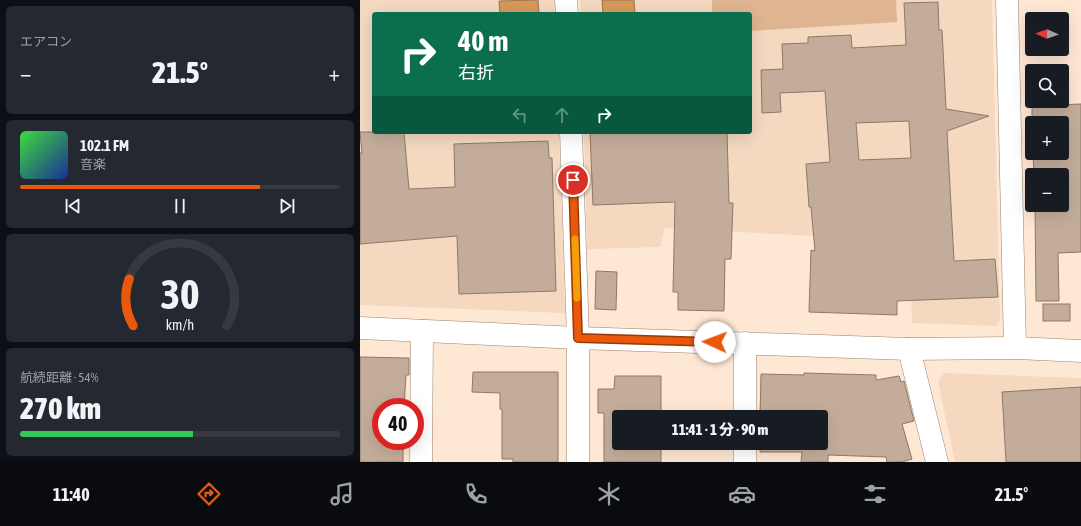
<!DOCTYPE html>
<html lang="ja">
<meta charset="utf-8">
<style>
body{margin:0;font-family:"Asap Condensed","Noto Sans JP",sans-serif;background:#242831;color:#f1f3f6;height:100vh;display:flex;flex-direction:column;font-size:15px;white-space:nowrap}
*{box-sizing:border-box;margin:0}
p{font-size:13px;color:#9ea1a6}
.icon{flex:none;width:22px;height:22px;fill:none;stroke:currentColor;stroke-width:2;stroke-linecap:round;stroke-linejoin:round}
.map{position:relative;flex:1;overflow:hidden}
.drawer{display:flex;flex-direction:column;gap:6px;padding:6px;background:#0d0f14;width:360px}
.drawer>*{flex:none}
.hud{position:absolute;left:12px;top:12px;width:380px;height:122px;border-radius:4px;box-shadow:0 4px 16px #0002;background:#0b6e4f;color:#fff;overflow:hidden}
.needle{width:26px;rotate:272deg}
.buttons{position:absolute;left:665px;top:12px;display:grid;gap:8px}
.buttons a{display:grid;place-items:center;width:44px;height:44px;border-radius:4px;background:#171b24;box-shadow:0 4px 16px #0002;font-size:20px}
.speed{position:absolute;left:12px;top:398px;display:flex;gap:8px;font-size:20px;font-weight:700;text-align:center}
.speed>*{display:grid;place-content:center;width:52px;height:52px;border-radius:50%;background:#171b24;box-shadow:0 4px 16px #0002;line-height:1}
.speed .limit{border:6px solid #d22;background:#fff;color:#111}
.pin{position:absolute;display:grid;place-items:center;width:34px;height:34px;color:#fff;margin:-17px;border:2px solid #fff;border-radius:50%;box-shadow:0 1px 4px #0007}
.me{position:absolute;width:44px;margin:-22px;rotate:272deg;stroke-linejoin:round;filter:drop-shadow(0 0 3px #0008)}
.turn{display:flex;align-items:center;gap:14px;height:84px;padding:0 20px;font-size:18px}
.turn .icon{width:52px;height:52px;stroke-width:2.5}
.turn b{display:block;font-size:28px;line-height:34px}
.lanes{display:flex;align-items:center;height:38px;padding:0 20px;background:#0003;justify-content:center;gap:20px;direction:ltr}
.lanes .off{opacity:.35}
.big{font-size:30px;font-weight:800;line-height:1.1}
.drawer .tile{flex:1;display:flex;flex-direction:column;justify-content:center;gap:6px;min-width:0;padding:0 14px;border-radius:6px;background:#242831}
.drawer .dial{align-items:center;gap:0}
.dial svg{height:104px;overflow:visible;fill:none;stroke:#363941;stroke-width:7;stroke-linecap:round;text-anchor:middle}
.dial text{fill:#f1f3f6;stroke:none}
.song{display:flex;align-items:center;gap:12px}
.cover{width:48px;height:48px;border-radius:6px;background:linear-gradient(135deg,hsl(120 70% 55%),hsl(230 70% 35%))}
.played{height:4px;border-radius:2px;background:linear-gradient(90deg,#ea580c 75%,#363941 75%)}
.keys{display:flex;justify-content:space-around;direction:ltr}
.heat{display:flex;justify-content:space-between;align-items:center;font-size:22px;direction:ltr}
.charge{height:6px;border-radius:3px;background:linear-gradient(90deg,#34c759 54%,#363941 0)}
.trip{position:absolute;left:252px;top:410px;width:216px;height:40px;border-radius:4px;background:#171b24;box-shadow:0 4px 16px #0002;font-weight:800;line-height:40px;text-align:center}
.tabs{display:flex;height:64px;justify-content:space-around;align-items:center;background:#090b0e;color:#9ea1a6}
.tabs .icon{width:28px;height:28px}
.tabs .active{color:#ea580c}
.tabs b{font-size:18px;color:#f1f3f6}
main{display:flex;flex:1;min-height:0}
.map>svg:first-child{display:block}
.built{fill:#f4d8c0}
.green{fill:#deb590}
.water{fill:#d5985c;stroke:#a07347}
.building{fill:#c3ad9a;stroke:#8d7967;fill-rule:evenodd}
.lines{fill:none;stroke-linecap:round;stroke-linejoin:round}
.minor-casing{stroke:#988472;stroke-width:23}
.tertiary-casing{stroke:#988472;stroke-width:23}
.minor{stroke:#fff;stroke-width:22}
.tertiary{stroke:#fff;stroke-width:22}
.route-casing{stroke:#983908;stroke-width:10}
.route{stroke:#ea580c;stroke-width:7}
.slow{stroke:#f59e0b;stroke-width:7}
</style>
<main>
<section class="drawer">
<div class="tile"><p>エアコン</p>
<div class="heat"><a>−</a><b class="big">21.5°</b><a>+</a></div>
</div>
<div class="tile">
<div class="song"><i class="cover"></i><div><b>102.1 FM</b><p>音楽</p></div></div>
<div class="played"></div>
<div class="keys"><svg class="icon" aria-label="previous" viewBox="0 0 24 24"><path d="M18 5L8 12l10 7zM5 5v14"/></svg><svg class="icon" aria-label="pause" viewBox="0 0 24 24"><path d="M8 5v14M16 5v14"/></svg><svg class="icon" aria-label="next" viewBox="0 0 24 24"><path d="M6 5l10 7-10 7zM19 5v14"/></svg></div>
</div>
<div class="tile dial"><svg viewBox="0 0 100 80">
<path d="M14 69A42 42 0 1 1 86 69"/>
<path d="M14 69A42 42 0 0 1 11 33" stroke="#ea580c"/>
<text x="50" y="56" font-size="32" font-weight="700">30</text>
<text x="50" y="72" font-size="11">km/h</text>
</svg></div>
<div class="tile"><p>航続距離 · 54%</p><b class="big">270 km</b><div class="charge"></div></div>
</section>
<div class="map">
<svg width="721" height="462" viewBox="0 0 721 462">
<rect width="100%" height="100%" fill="#fee7d3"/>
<g class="built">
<polygon points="0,0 195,0 196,14 14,14 14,132 199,132 205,313 0,305"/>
<polygon points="220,0 632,0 640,319 637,326 552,323 550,258 492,238 305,228 300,247 227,249 224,132 390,132 390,14 221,14"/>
<polygon points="584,373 721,378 721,462 595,462 578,382"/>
</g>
<polygon class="green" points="352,0 536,0 537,22 390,31 390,14 352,14"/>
<g class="water">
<polygon points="178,0 179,14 140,14 139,1"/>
<polygon points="242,0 274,0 275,14 243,14"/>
</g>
<g class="building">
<path d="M578 2 579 30H582L586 109 629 116 587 131 594 261 635 259 638 297 537 301V315L449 312 451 250 455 251 451 207H449L446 164 470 162 465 91 420 93 421 112 402 113 401 70 423 69 422 44 448 43V37L491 35 492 48 546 45 544 3ZM549 121 551 158 499 160 496 123Z"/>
<polygon points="721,104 721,252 698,253 699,301 676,301 675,205 702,205 702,175 674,175 673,153 702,153 702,123 672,123 672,106"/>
<polygon points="0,132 44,132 49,189 95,187 94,144 188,141 189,158 192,158 196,291 99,294 97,236 0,244 0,153 2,153"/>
<polygon points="230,132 367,132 369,203 373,203 371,259 365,259 364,311 318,310 318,292 313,292 315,202 233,205"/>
<polygon points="236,271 257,272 256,310 235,309"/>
<rect x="683" y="304" width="27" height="17"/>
<polygon points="0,357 49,358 49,375 46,375 44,407 21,407 21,441 43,441 43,462 0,462"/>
<polygon points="113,372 198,372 198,462 153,462 153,459 142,459 142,409 140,409 140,393 112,392"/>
<polygon points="444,373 516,375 516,380 539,376 541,382 544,381 554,421 542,424 552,459 542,462 527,462 526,457 468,455 468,462 441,462 442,452 400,452 400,443 461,443 461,417 400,417 401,374 444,375"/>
<polygon points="255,376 301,376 301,417 259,417 259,443 301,443 301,462 244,462 244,413 238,413 238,389 254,389"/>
<polygon points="721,387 721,462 646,462 642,392"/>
</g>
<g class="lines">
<defs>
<g id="minor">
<polyline points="206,0 207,14"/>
<polyline points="647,0 655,348"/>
<polyline points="211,132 218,338 218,462"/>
<polyline points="549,349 577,462"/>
<polyline points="385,417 385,343"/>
<polyline points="61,462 62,331"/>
<polyline points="385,462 385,443"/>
</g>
<polyline id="tertiary" points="0,328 218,338 549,349 655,348 721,351"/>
</defs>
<use href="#minor" class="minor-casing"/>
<use href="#tertiary" class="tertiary-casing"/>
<use href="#minor" class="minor"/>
<use href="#tertiary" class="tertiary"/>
</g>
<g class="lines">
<defs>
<polyline id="route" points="213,180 218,338 355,342"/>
</defs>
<use href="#route" class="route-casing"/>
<use href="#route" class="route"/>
<polyline class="slow" points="215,239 217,298"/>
</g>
</svg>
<div class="buttons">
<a><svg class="needle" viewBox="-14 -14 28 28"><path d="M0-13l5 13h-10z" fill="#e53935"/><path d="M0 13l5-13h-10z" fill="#9ea1a6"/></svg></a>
<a><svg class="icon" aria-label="search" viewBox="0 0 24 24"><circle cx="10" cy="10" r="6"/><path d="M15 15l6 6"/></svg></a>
<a>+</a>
<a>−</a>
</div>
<div class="speed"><div class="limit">40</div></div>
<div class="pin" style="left:213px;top:180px;background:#d93025"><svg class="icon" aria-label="arrive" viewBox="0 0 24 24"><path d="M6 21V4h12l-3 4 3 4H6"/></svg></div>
<svg class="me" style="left:355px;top:342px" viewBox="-20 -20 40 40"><circle r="19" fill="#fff"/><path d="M0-13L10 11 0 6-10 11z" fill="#ea580c"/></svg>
<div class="trip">11:41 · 1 分 · 90 m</div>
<div class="hud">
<div class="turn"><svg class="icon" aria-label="right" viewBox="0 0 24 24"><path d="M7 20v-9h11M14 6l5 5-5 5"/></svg><div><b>40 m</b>右折</div></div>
<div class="lanes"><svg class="icon off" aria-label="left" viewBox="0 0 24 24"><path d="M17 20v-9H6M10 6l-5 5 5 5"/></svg><svg class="icon off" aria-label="ahead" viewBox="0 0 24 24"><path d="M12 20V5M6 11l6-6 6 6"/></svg><svg class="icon" aria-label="right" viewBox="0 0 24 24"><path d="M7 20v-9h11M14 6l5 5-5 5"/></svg></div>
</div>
</div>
</main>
<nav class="tabs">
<b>11:40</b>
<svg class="icon active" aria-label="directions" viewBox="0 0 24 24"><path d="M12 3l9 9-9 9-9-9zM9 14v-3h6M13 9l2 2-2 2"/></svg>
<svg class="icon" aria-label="music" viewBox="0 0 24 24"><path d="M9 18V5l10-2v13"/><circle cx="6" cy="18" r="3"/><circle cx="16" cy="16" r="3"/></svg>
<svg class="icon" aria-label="phone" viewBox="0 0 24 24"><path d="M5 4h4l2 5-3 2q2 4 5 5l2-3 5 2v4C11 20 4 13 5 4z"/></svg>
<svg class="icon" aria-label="climate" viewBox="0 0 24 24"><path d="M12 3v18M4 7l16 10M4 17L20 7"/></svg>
<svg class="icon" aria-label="car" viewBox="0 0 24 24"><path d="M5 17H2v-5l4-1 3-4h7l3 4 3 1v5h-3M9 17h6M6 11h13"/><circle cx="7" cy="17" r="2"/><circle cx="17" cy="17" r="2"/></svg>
<svg class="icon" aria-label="filters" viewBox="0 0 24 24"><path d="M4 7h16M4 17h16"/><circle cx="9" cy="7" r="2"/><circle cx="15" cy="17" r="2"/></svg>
<b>21.5°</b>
</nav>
